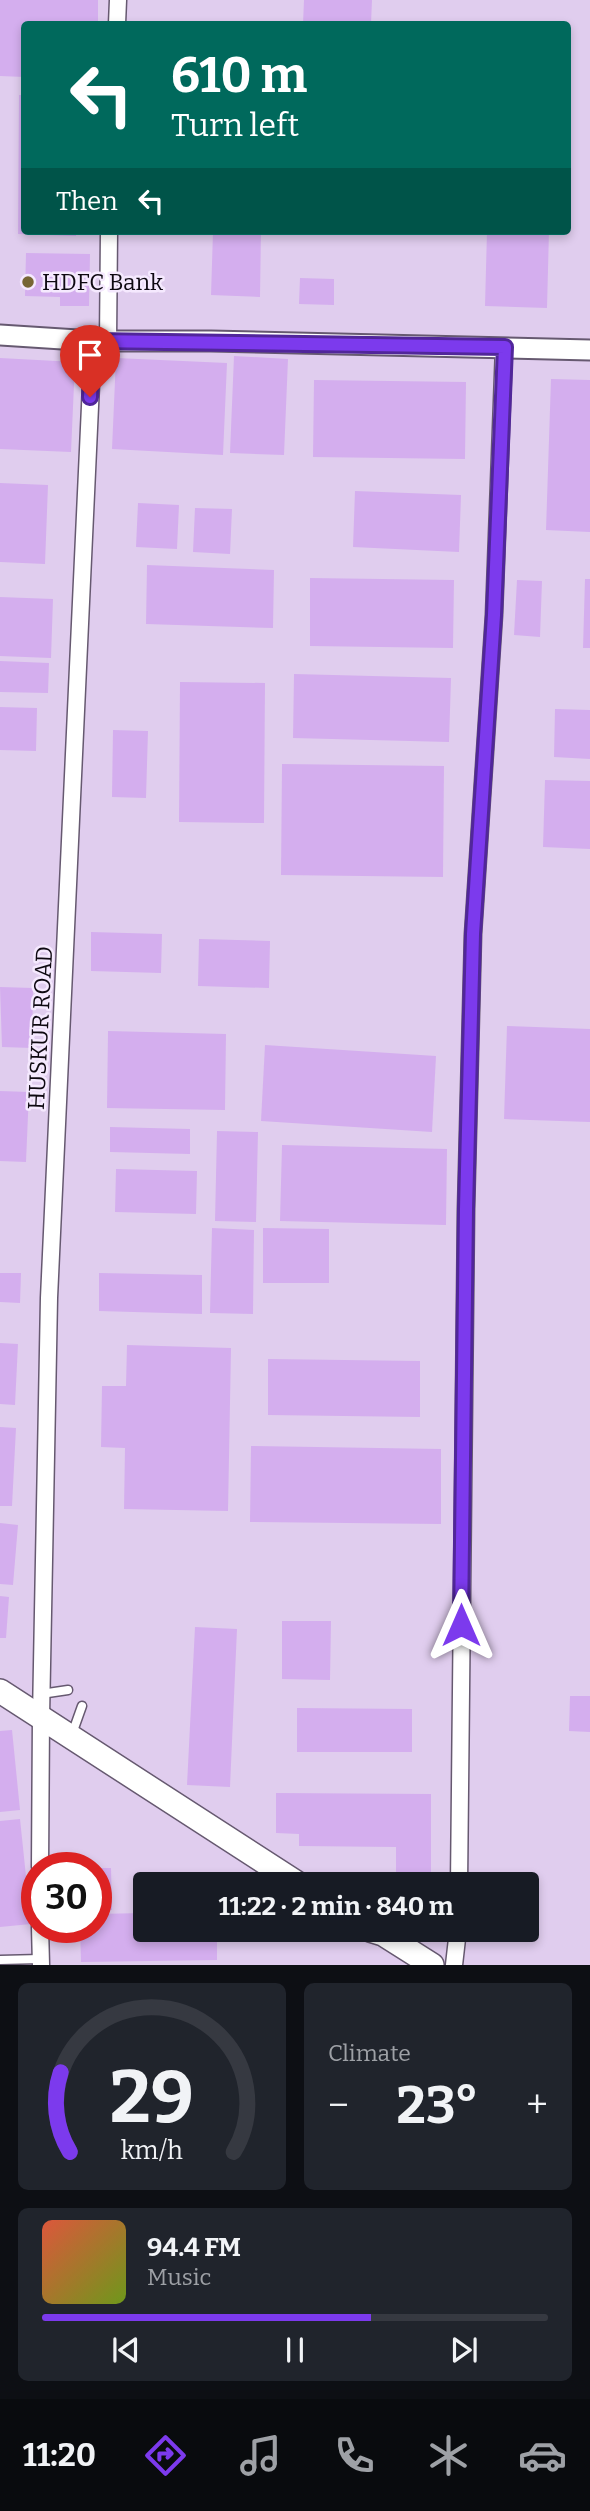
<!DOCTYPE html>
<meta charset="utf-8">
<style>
body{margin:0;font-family:Bitter,serif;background:#20242c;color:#f1f3f6;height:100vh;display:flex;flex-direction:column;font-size:26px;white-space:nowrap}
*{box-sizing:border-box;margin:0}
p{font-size:23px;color:#9ea1a6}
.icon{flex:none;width:38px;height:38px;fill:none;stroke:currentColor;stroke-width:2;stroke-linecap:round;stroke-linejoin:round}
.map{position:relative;height:1965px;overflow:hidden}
.sheet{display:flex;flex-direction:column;gap:18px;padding:18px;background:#0d0f14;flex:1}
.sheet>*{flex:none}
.hud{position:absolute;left:21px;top:21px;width:550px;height:214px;border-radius:7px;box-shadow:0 4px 10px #0003;background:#00695c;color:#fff;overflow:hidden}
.speed{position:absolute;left:21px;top:1852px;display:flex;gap:14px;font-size:35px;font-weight:700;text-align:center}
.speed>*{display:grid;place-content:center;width:91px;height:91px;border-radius:50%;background:#171b24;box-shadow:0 4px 10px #0003;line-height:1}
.speed .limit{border:10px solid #d22;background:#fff;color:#111}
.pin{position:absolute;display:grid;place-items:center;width:60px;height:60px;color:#fff;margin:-72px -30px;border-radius:50% 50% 50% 0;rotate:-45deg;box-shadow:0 0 7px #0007}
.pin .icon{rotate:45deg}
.me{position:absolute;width:77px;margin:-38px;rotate:0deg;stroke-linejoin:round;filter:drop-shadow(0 0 5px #0008)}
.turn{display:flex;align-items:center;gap:24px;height:147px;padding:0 35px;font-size:32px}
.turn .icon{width:91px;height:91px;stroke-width:2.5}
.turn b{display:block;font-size:49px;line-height:60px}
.then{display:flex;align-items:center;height:66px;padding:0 35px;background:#0003;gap:14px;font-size:26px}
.big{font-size:52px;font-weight:700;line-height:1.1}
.sheet .widget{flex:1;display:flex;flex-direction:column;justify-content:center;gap:10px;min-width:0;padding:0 24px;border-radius:10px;background:#20242c}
.sheet .dial{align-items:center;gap:0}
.dial svg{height:182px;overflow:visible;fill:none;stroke:#363941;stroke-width:7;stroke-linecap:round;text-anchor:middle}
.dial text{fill:#f1f3f6;stroke:none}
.song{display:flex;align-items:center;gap:21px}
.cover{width:84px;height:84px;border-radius:10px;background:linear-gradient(135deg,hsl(10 70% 55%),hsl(80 70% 35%))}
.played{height:7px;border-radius:4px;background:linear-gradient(90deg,#7c3aed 65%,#363941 65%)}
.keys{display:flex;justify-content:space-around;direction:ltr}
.heat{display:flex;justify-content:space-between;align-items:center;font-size:38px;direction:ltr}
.sheet .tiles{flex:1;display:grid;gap:18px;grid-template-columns:1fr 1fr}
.widget:last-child{grid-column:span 2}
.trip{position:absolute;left:133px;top:1872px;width:406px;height:70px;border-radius:7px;background:#171b24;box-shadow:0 4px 10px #0003;font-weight:700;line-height:70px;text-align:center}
.tab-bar{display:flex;height:112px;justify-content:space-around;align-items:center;background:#090b0e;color:#9ea1a6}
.tab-bar .icon{width:49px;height:49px}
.tab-bar .current{color:#7c3aed}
.tab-bar b{font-size:32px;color:#f1f3f6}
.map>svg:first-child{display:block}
.built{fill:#e0cdee;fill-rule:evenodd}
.building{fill:#d4aeee}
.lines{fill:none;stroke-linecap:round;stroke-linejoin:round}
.service-casing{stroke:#665970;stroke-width:11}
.minor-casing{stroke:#665970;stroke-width:19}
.tertiary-casing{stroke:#665970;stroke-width:23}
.secondary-casing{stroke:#665970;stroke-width:26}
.service{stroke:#fff;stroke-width:8}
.minor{stroke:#fff;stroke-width:16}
.tertiary{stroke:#fff;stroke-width:19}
.secondary{stroke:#fff;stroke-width:23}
.route-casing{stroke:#51269a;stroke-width:18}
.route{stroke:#7c3aed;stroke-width:12}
.poi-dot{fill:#776634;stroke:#f5e9fe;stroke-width:2.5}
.labels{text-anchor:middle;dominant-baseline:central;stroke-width:5;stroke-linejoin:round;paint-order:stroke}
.poi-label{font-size:23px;fill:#0e0911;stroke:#f5e9fe;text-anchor:start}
.street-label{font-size:23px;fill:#0e0911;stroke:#f5e9fe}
</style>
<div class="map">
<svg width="590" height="1965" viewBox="0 0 590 1965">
<rect width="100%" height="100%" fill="#eadaf5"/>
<path class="built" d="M0 0H590V1965H0ZM24 24H567V231H24ZM37 1867H96V1927H37ZM145 1885H527V1930H145Z"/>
<g class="building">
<polygon points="0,0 98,0 98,24 24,24 24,77 0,76"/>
<polygon points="304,0 372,0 371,24 303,24"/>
<polygon points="19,95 24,95 24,231 76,231 76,236 18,234"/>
<polygon points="213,231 261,231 260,297 211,295"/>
<polygon points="487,231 549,231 547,308 485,306"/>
<polygon points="26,253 90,254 89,306 60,306 60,297 25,296"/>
<polygon points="300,278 334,279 334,305 299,304"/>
<polygon points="234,356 288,359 284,455 230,453"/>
<polygon points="0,358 75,362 71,452 0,449"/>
<polygon points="116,358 227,363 223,455 112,449"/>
<polygon points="551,379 590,380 590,532 546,530"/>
<polygon points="314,380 466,382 465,459 313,457"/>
<polygon points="0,483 48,485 45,564 0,562"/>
<polygon points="355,491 461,495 459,552 353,547"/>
<polygon points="138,503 179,505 177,549 136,547"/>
<polygon points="195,508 232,509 230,554 193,552"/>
<polygon points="147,565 274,570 273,628 146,624"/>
<polygon points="310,578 454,580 453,648 310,646"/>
<polygon points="585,579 590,579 590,648 583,648"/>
<polygon points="517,580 542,581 540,637 514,635"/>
<polygon points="0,597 53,599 51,658 0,656"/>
<polygon points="0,661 49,663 48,693 0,692"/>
<polygon points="294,674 451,678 449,742 293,738"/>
<polygon points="180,682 265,683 264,823 179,822"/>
<polygon points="0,707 37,708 36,751 0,750"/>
<polygon points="555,709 590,710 590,759 554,757"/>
<polygon points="113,730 148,731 146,798 112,797"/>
<polygon points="282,764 444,766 443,877 281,875"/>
<polygon points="545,780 590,781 590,849 543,847"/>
<polygon points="91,932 162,934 161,973 91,971"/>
<polygon points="199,939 270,941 269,988 198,986"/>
<polygon points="0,987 33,988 32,1048 2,1047"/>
<polygon points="507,1026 590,1029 590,1122 504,1119"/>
<polygon points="108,1031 226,1034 225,1110 107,1108"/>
<polygon points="265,1045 436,1056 432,1132 261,1121"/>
<polygon points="0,1091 29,1092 26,1162 0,1161"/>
<polygon points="110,1127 190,1129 190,1154 110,1152"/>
<polygon points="217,1131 258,1132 256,1222 215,1221"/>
<polygon points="282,1145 447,1149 446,1225 280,1221"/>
<polygon points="116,1169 197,1171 196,1214 115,1212"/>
<polygon points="212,1228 254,1230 253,1314 210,1313"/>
<polygon points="263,1228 329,1229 329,1283 263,1283"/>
<polygon points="0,1273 21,1273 20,1303 0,1302"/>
<polygon points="99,1273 202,1275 202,1314 99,1311"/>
<polygon points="0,1343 18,1344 15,1405 0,1404"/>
<polygon points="127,1345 231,1348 228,1511 124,1509 125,1448 101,1447 102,1386 126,1386"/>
<polygon points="268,1359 420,1361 420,1417 268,1415"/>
<polygon points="0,1427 16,1428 12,1506 0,1506"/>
<polygon points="251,1446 441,1449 441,1524 250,1522"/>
<polygon points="0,1523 18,1525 13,1585 0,1584"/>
<polygon points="0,1596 9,1597 6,1638 0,1638"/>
<polygon points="282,1621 331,1621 330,1680 282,1679"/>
<polygon points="195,1627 237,1629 230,1787 187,1785"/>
<polygon points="570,1696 590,1696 590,1732 569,1731"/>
<polygon points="297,1708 412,1709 412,1752 297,1752"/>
<polygon points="12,1730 20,1810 0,1812 0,1731"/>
<polygon points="276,1793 431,1794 431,1885 396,1885 396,1847 299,1846 299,1834 276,1833"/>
<polygon points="20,1819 31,1924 0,1927 0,1821"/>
<polygon points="96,1868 111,1868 112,1910 96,1910"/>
<polygon points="145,1913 145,1930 217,1930 217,1960 81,1962 80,1927 96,1927 96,1914"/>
</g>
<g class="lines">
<defs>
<g id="service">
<polyline points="41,1694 68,1690"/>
<polyline points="72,1734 82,1706"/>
<polyline points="0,1960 40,1959"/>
</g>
<g id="minor">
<polyline points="117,24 118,0"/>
<polyline points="108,341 109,231"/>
<polyline points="40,1867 41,1717 49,1298 93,341"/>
<polyline points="459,1885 466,1209 473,934 494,615 504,347"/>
<polyline points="40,1927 41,1965"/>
<polyline points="454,1965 458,1930"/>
</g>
<polyline id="tertiary" points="0,335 93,341 211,341 590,350"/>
<g id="secondary">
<polyline points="0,1691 300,1885"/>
<polyline points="370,1930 383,1934 432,1965"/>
</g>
</defs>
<use href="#service" class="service-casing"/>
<use href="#minor" class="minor-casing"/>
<use href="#tertiary" class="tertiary-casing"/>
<use href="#secondary" class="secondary-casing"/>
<use href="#service" class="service"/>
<use href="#minor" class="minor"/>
<use href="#tertiary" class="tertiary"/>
<use href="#secondary" class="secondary"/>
</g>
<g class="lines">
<defs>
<polyline id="route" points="90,397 93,341 505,347 494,615 473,934 466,1209 461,1625"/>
</defs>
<use href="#route" class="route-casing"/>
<use href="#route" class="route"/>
</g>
<circle class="poi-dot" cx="28" cy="282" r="7"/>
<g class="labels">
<g class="poi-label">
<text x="42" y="282">HDFC Bank</text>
</g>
<g class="street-label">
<text transform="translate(40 1028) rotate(-87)">HUSKUR ROAD</text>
</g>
</g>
</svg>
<div class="speed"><div class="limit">30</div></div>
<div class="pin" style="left:90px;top:397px;background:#d93025"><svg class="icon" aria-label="arrive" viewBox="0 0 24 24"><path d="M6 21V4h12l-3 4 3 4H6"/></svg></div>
<svg class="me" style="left:461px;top:1625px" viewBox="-20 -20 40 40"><path d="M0-17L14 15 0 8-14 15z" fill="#7c3aed" stroke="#fff" stroke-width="4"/></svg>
<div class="trip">11:22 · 2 min · 840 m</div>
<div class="hud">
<div class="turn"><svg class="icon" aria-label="left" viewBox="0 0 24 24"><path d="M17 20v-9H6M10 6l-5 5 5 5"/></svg><div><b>610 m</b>Turn left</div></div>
<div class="then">Then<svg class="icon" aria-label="left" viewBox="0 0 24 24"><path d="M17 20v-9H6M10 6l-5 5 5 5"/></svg></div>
</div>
</div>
<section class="sheet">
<div class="tiles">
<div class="widget dial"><svg viewBox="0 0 100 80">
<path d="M14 69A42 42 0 1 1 86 69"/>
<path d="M14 69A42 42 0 0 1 10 34" stroke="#7c3aed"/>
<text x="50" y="56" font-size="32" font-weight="700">29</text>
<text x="50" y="72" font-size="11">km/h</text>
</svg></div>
<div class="widget"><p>Climate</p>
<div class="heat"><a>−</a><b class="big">23°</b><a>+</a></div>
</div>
<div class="widget">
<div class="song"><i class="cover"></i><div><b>94.4 FM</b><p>Music</p></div></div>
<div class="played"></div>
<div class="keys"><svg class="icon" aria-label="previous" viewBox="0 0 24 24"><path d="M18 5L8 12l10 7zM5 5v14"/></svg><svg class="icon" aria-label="pause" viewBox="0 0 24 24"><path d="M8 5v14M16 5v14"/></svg><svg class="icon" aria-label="next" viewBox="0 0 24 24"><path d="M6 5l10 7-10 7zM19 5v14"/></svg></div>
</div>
</div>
</section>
<nav class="tab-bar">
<b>11:20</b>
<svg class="icon current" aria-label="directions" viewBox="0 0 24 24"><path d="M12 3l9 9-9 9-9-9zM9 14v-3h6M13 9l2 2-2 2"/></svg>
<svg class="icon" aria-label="music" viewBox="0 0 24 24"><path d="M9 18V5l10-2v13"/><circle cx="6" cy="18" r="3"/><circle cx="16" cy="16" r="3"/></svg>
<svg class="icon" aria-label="phone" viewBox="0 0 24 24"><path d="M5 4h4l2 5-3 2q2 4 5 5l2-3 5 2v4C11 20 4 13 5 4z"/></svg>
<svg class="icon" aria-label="climate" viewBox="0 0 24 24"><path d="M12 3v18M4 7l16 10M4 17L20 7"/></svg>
<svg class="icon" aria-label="car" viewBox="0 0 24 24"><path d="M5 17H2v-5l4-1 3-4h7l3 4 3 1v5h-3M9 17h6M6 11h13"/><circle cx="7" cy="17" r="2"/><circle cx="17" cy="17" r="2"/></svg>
</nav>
